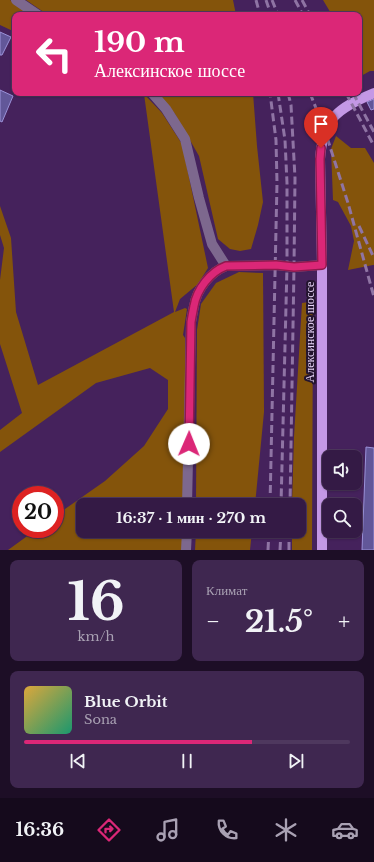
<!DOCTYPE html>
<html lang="ru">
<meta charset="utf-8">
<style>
body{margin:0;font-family:"Libre Baskerville",serif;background:#3f2750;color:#f1f3f6;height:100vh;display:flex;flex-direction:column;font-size:15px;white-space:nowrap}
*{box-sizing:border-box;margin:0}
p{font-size:13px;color:#a9a1b3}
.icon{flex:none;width:22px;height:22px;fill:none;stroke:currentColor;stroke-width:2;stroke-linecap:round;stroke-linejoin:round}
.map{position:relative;height:550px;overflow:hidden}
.drawer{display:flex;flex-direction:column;gap:10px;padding:10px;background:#1d0e26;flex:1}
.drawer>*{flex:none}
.banner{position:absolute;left:12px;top:12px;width:350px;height:84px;border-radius:8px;box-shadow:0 1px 3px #0004,0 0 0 1px #4e385e;background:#db2777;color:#fff;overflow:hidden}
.tools{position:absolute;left:322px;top:450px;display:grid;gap:8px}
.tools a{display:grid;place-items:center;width:40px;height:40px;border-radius:8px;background:#341a45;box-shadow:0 1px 3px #0004,0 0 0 1px #4e385e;font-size:20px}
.speed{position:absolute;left:12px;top:486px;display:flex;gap:8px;font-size:20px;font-weight:700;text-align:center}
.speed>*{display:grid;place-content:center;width:52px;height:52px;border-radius:50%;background:#341a45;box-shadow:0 1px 3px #0004,0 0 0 1px #4e385e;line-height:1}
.speed .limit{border:6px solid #d22;background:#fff;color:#111}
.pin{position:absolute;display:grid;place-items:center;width:34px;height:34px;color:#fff;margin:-41px -17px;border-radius:50% 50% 50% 0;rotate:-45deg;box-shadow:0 0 4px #0007}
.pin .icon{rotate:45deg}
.me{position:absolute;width:44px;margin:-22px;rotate:1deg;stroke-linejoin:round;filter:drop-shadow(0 0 3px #0008)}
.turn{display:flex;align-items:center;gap:14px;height:84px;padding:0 16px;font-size:18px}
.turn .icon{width:52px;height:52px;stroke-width:2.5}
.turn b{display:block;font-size:28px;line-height:34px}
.big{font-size:30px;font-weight:700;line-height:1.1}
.drawer .card{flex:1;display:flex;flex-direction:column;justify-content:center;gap:6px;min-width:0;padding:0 14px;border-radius:8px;background:#3f2750}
.drawer .dial{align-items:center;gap:0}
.dial b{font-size:52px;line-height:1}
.song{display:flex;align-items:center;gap:12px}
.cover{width:48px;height:48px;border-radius:6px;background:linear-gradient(135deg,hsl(40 70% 55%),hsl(160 70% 35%))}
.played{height:4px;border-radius:2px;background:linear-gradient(90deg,#db2777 70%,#4e385e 70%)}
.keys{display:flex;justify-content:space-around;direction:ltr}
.heat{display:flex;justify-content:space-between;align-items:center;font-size:22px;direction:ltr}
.drawer .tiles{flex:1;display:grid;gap:10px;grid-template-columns:1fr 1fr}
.card:last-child{grid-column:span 2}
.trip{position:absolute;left:76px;top:498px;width:230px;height:40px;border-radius:8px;background:#341a45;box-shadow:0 1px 3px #0004,0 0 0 1px #4e385e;font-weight:700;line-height:40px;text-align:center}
.tab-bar{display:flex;height:64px;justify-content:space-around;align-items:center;background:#150a1c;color:#a9a1b3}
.tab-bar .icon{width:28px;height:28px}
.tab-bar .active{color:#db2777}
.tab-bar b{font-size:18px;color:#f1f3f6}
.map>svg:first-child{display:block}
.green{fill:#84540b}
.building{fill:#625799;stroke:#9b92d9}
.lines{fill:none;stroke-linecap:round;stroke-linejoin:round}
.minor{stroke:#7d688e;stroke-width:10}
.major{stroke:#c498e6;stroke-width:10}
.rail{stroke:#8f74a4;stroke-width:3;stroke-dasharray:8 4;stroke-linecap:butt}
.route-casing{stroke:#8e194d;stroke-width:10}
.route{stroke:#db2777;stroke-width:7}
.labels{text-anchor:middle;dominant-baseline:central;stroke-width:4;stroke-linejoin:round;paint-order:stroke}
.street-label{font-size:12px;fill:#e6d3f7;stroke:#24152f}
</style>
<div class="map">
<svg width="374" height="550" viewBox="0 0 374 550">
<rect width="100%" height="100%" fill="#45225c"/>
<g class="green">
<polygon points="0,0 10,0 29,13 29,15 15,15 15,32 0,25"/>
<polygon points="26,0 233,0 236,15 48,15"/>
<polygon points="323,0 374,0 374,71 370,71 361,76 359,73 359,15 332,15"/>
<polygon points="158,93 253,93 257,146 263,202 258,225 251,249 240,251 230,249 218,239 199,156 175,114"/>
<polygon points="144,94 162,113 182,144 208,268 198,284 180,299 175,312 185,308 187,309 183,335 185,338 185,427 183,505 83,505 83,531 182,531 182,550 8,550 37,529 55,529 55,516 105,481 144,446 168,409 168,380 150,368 96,383 0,452 0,430 22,413 0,344 0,280 4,248 0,235 0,206 11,238 16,312 38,385 174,312"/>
<polygon points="336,136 351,148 365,148 374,163 374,265 373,265 348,270 354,241 351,226 338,202 333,200 331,149"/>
<polygon points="239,272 263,273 264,412 255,505 196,505 197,330 201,304 216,283"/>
<polygon points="309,302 313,309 312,550 292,550 292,531 299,531 299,505 292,505 294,437 302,303"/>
<polygon points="196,531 252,531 250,550 195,550"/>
</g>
<g class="building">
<polygon points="0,32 11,37 2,55 0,55"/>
<polygon points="0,90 13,96 2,122 0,121"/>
<polygon points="374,99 374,109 371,110 367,102"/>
<polygon points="366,447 374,448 374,550 362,550"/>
</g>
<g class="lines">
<g class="minor">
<polyline points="16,0 38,15"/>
<polyline points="152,93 166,109 185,139 199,198 212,244 226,266"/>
<path d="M187 505 191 322C192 316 193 311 194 306 197 289 210 272 226 266L276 265 294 267 322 265"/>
<polyline points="186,550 187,531"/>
</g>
<path class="major" d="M322 550V265L320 159C323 118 338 108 374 93"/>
<g class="rail">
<polyline points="256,0 260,15"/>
<polyline points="266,0 271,15"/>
<polyline points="272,0 278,15"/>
<polyline points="295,0 303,15"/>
<polyline points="302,0 310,15"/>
<polyline points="278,93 285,140 287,183 287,266 281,505"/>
<polyline points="288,93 291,105 295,178 294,267 290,505"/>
<polyline points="310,93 325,131 348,203 374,297"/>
<polyline points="346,93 374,146"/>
<polyline points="353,93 374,132"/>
<polyline points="359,226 374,258"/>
<polyline points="270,505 277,183 276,140 270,93"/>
<polyline points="268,550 269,531"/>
<polyline points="280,550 281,531"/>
<polyline points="289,550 289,531"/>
</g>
</g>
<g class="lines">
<defs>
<path id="route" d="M189 444 191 322C192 316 193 311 194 306 197 289 210 272 226 266L276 265 294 267 322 265 320 159 321 148"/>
</defs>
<use href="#route" class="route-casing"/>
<use href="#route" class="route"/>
</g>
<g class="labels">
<g class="street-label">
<text transform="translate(309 332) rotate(-90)">Алексинское шоссе</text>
</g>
</g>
</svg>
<div class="tools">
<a><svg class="icon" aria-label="sound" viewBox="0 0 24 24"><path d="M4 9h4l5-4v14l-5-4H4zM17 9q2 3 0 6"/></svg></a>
<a><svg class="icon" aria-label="search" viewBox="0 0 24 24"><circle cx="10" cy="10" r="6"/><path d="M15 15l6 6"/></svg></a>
</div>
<div class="speed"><div class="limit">20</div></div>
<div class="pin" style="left:321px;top:148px;background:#d93025"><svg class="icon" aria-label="arrive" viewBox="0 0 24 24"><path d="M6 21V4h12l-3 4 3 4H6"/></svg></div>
<svg class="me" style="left:189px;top:444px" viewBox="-20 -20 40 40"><circle r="19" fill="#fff"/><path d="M0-13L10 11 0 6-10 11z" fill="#db2777"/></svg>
<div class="trip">16:37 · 1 мин · 270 m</div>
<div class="banner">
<div class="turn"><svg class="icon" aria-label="left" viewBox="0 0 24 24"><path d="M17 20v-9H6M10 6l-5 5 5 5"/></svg><div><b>190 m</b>Алексинское шоссе</div></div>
</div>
</div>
<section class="drawer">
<div class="tiles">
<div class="card dial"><b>16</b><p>km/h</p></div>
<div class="card"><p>Климат</p>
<div class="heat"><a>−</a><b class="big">21.5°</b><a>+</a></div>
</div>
<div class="card">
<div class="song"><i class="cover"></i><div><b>Blue Orbit</b><p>Sona</p></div></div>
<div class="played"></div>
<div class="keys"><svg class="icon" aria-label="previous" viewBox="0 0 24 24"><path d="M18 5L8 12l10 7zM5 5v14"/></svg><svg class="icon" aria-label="pause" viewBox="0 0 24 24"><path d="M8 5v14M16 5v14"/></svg><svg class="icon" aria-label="next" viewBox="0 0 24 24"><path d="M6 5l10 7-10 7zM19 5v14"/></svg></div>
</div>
</div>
</section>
<nav class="tab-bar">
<b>16:36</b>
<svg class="icon active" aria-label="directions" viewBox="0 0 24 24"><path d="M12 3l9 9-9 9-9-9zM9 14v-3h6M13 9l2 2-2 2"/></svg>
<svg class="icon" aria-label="music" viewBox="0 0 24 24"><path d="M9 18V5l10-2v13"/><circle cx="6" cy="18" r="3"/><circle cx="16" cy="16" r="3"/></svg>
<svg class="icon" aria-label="phone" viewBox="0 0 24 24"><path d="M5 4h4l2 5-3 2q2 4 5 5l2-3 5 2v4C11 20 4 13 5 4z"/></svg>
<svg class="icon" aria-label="climate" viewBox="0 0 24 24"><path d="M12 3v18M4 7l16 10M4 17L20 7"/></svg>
<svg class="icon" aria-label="car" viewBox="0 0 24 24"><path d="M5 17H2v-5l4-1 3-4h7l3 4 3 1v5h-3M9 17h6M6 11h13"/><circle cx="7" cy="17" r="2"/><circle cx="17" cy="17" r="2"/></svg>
</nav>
